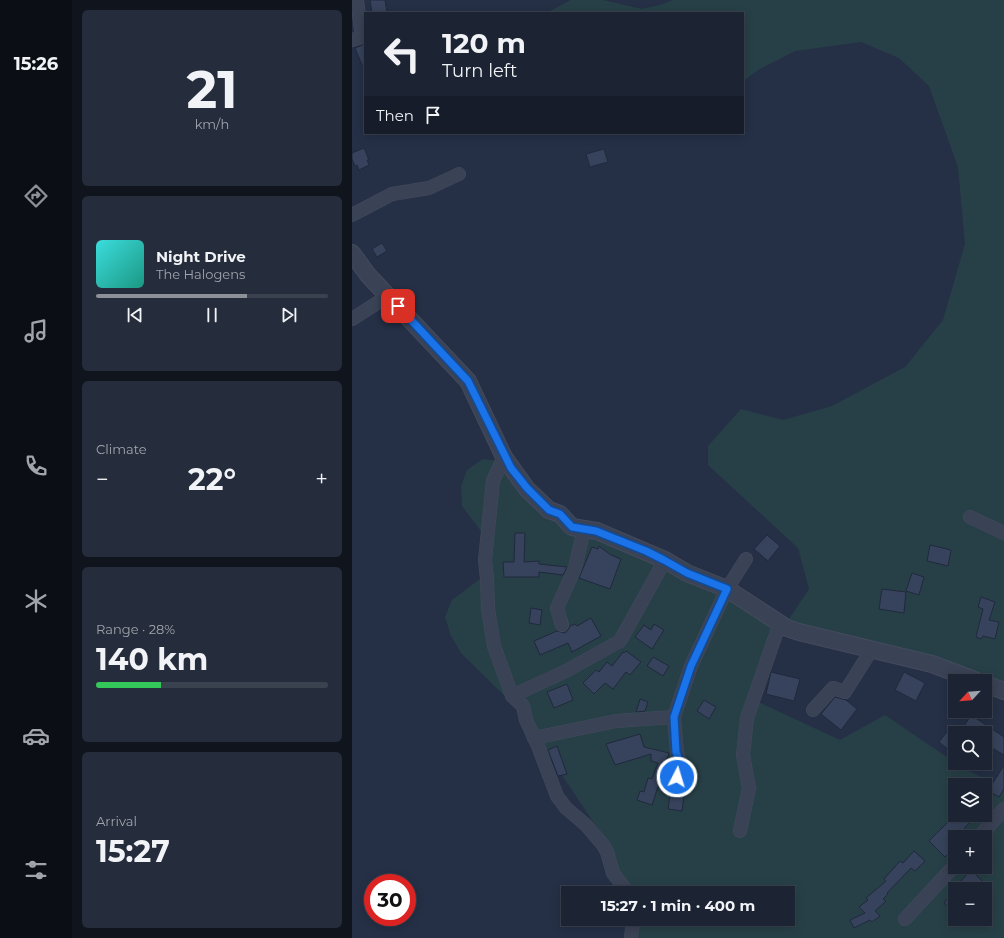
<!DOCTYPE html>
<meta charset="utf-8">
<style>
body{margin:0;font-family:Montserrat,sans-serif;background:#252c3c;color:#f1f3f6;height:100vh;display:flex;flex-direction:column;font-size:15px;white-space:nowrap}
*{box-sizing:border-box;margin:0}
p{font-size:13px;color:#a0a4ac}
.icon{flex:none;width:22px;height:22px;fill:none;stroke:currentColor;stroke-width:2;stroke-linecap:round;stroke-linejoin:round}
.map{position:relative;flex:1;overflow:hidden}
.side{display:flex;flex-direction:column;gap:10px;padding:10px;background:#0f141d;width:280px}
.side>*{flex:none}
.banner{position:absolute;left:12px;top:12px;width:380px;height:122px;border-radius:0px;box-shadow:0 2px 10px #0003,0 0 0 1px #3a414f;background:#1c2434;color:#f1f3f6;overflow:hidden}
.needle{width:26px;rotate:244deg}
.tools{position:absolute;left:596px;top:674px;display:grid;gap:8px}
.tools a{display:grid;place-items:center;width:44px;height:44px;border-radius:0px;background:#1c2434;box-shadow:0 2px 10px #0003,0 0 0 1px #3a414f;font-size:20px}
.speed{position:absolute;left:12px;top:874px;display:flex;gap:8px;font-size:20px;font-weight:700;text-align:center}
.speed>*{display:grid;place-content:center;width:52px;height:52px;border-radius:50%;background:#1c2434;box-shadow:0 2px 10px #0003,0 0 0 1px #3a414f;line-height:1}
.speed .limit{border:6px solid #d22;background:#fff;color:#111}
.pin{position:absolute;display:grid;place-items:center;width:34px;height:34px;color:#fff;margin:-17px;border-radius:8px;box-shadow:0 2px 6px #0006}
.me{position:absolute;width:44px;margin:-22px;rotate:5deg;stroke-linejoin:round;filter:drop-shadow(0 0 3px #0008)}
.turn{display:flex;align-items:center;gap:14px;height:84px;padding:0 12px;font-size:18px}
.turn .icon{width:52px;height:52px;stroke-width:2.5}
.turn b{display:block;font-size:28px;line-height:34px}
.then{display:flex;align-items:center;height:38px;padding:0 12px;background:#0003;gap:8px;font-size:15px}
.big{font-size:30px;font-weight:700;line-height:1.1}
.side .tile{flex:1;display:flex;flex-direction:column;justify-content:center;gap:6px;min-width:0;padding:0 14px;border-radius:6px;background:#252c3c}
.side .dial{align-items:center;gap:0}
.dial b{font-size:52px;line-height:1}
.song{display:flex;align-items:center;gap:12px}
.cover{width:48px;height:48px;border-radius:6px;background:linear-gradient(135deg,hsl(180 70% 55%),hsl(170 70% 35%))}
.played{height:4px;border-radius:2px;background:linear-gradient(90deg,#8c9099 65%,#3a414f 65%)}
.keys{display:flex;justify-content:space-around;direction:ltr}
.heat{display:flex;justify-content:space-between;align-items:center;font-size:22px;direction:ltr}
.charge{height:6px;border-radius:3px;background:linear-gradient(90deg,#34c759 28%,#3a414f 0)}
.trip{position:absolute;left:209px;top:886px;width:234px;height:40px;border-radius:0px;background:#1c2434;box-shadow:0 2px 10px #0003,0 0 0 1px #3a414f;font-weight:700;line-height:40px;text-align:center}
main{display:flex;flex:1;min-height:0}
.menu{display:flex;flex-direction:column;width:72px;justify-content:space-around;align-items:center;background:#0b0e15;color:#a0a4ac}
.menu .icon{width:28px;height:28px}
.menu .active{color:#8c9099}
.menu b{font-size:18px;color:#f1f3f6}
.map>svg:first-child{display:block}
.green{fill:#274047;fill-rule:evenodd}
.building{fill:#37435c;stroke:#20293d}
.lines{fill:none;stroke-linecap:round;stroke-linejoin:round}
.minor-casing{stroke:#444b5e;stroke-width:14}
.tertiary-casing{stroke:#444b5e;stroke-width:18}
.minor{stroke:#3a4255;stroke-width:13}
.tertiary{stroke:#3a4255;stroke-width:16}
.route-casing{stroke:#114b97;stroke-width:10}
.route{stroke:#1a73e8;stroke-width:7}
</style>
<main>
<nav class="menu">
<b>15:26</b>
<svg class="icon active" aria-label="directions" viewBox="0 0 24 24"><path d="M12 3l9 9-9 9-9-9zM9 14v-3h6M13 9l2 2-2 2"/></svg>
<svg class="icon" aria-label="music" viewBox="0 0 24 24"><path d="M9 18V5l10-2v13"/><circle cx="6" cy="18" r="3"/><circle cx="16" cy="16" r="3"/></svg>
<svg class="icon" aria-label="phone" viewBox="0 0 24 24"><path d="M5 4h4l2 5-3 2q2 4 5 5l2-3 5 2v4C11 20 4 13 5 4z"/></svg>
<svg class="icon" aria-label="climate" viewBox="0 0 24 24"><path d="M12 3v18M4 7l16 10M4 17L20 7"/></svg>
<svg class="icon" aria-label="car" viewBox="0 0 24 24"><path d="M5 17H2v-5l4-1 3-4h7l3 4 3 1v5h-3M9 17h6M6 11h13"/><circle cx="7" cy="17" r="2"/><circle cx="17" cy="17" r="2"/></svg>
<svg class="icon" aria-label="filters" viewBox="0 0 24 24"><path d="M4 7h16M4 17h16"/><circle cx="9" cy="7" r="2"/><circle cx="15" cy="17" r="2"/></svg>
</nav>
<section class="side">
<div class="tile dial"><b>21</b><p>km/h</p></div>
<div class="tile">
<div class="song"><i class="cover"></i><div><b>Night Drive</b><p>The Halogens</p></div></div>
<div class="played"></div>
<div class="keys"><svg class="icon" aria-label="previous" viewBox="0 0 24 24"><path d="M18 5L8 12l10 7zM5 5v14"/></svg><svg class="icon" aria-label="pause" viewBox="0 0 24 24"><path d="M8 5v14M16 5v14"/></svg><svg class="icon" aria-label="next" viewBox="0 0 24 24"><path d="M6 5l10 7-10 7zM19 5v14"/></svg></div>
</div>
<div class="tile"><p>Climate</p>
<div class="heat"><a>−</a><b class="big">22°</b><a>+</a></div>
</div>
<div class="tile"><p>Range · 28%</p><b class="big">140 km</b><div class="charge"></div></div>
<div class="tile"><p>Arrival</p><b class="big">15:27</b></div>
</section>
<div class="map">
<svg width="652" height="938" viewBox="0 0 652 938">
<rect width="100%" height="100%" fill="#253046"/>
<path class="green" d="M219 0H251L290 9 311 4 321 0H652V694L633 687 431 629 404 701 488 740 533 715 614 770 652 787V938H283L280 919H436V893H270L244 826 165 708 109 653 99 636 93 617 100 600 132 576 135 539 110 506 109 487 115 470 131 459 151 461 206 511 238 529 336 568 431 628 457 589 446 548 356 465V446L389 409 431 420 480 406 553 367 591 320 613 244 606 167 577 86 547 58 509 42 443 51 406 70 391 81V13H194ZM603 785H633V815H603ZM603 837H633V867H603ZM603 889H633V919H603Z"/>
<g class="building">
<polygon points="18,0 33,0 35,13 20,13"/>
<polygon points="13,44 13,72 3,48"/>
<polygon points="12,148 17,160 15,160 17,165 7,170 5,165 3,166 0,159 0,153"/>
<polygon points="252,149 256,162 238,167 234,154"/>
<polygon points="30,243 35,251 25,257 20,249"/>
<polygon points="163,533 173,533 172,562 187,561 187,564 215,567 211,575 187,572 187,577 152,577 151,562 162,562"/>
<polygon points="415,535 428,546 416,561 402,549"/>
<polygon points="578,545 599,550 596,566 575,561"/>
<polygon points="247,546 259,555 269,559 258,589 227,578 240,547 246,549"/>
<polygon points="560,573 572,577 567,595 554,591"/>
<polygon points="530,589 554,592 552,613 527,609"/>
<polygon points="629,597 643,602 637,620 647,622 643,639 631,636 629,639 624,637 631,609 626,607"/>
<polygon points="179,608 190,610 188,625 177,623"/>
<polygon points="239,618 249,636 220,652 216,643 188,655 182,641 205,631 213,633 216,630 218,626 223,624 225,626"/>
<polygon points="302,624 312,630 300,649 283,637 292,625 299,630"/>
<polygon points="274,651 289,662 278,675 274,672 261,689 253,683 242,694 231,683 244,670 247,672 255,662 260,666 271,652 272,653"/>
<polygon points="301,657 317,666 311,676 295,666"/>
<polygon points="419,672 448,679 442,701 414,694"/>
<polygon points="552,672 573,683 564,701 543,690"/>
<polygon points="215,684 221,700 202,708 195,692"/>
<polygon points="483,697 494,700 505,709 489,730 469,714"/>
<polygon points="288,699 296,702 293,711 284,712"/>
<polygon points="352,700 364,707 357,719 345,711"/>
<polygon points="619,715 652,737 652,755 633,744 633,733 608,733"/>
<polygon points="597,729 603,734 603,755 587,742"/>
<polygon points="288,734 292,747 317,753 300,805 285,800 288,791 292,792 296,778 300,779 306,763 299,761 299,754 263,765 254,744"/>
<polygon points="205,746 215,774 206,776 196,750"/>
<polygon points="652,765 652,789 647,797 636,791"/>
<polygon points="318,795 332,796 330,811 316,809"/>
<polygon points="600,815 624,815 605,837 603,837 603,839 599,844 603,847 593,857 577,841 596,822 595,821"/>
<polygon points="562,851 573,861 563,871 559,868 535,893 536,894 531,899 534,901 523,911 528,916 520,922 518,920 502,928 498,920 513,913 507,907 516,900 514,898 534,881 532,879 548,861 551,863"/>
<polygon points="619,870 638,889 604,889 608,884 607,883"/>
<polygon points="603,890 603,913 592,903"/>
</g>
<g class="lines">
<defs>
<g id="minor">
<polyline points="0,40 10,37 5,0"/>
<polyline points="0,215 40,194 77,188 107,174"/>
<polyline points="0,319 36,296"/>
<polyline points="152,457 141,481 133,560 135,579 136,609 142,646 160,696 171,706 174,720 186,746 205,796 214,808 234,825 251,845 255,852 261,873 276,893"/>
<polyline points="618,517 652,533"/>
<polyline points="210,625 205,608 223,568 232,529"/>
<polyline points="160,696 214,671 268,641 313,560"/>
<polyline points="461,710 481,688 493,692 520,649"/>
<polyline points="182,738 264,721 322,717"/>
<polyline points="321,788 329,765 325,752 322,717 339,666 375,589 394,559"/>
<polyline points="388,831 397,788 391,755 395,718 428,623"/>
<polyline points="627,837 652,809"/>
<polyline points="553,919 603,865"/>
<polyline points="279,938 281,919"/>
</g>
<g id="tertiary">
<polyline points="0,253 16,275 116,381 152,457 159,467 175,489 197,510 208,514 220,527 245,531 313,560 335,573 375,589 435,628 447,632 580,664 625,681"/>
<polyline points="633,684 652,691"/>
</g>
</defs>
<use href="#minor" class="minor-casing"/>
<use href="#tertiary" class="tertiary-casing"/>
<use href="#minor" class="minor"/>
<use href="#tertiary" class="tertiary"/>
</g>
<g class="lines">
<defs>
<polyline id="route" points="46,306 116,381 159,468 175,488 197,510 208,514 220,527 244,531 294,551 312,560 335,573 375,589 339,666 322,717 324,752 329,765 325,777"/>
</defs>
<use href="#route" class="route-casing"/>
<use href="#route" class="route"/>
</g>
</svg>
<div class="tools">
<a><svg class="needle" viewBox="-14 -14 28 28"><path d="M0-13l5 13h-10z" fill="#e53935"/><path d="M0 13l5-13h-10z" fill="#a0a4ac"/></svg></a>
<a><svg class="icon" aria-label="search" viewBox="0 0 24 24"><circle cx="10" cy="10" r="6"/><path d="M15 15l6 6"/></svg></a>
<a><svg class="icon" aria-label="layers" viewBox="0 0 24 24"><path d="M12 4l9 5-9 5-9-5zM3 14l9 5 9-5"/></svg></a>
<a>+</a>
<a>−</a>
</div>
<div class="speed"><div class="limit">30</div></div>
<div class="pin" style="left:46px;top:306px;background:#d93025"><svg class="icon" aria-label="arrive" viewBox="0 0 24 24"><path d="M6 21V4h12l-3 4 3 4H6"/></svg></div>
<svg class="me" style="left:325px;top:777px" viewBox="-20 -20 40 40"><circle r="17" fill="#1a73e8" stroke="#fff" stroke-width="3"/><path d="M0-11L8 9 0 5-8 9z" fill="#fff"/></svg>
<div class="trip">15:27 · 1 min · 400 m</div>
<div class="banner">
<div class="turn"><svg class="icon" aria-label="left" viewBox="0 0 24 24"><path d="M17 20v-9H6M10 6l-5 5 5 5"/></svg><div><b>120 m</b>Turn left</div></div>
<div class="then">Then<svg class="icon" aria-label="arrive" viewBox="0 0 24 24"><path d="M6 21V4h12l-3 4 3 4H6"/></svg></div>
</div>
</div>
</main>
